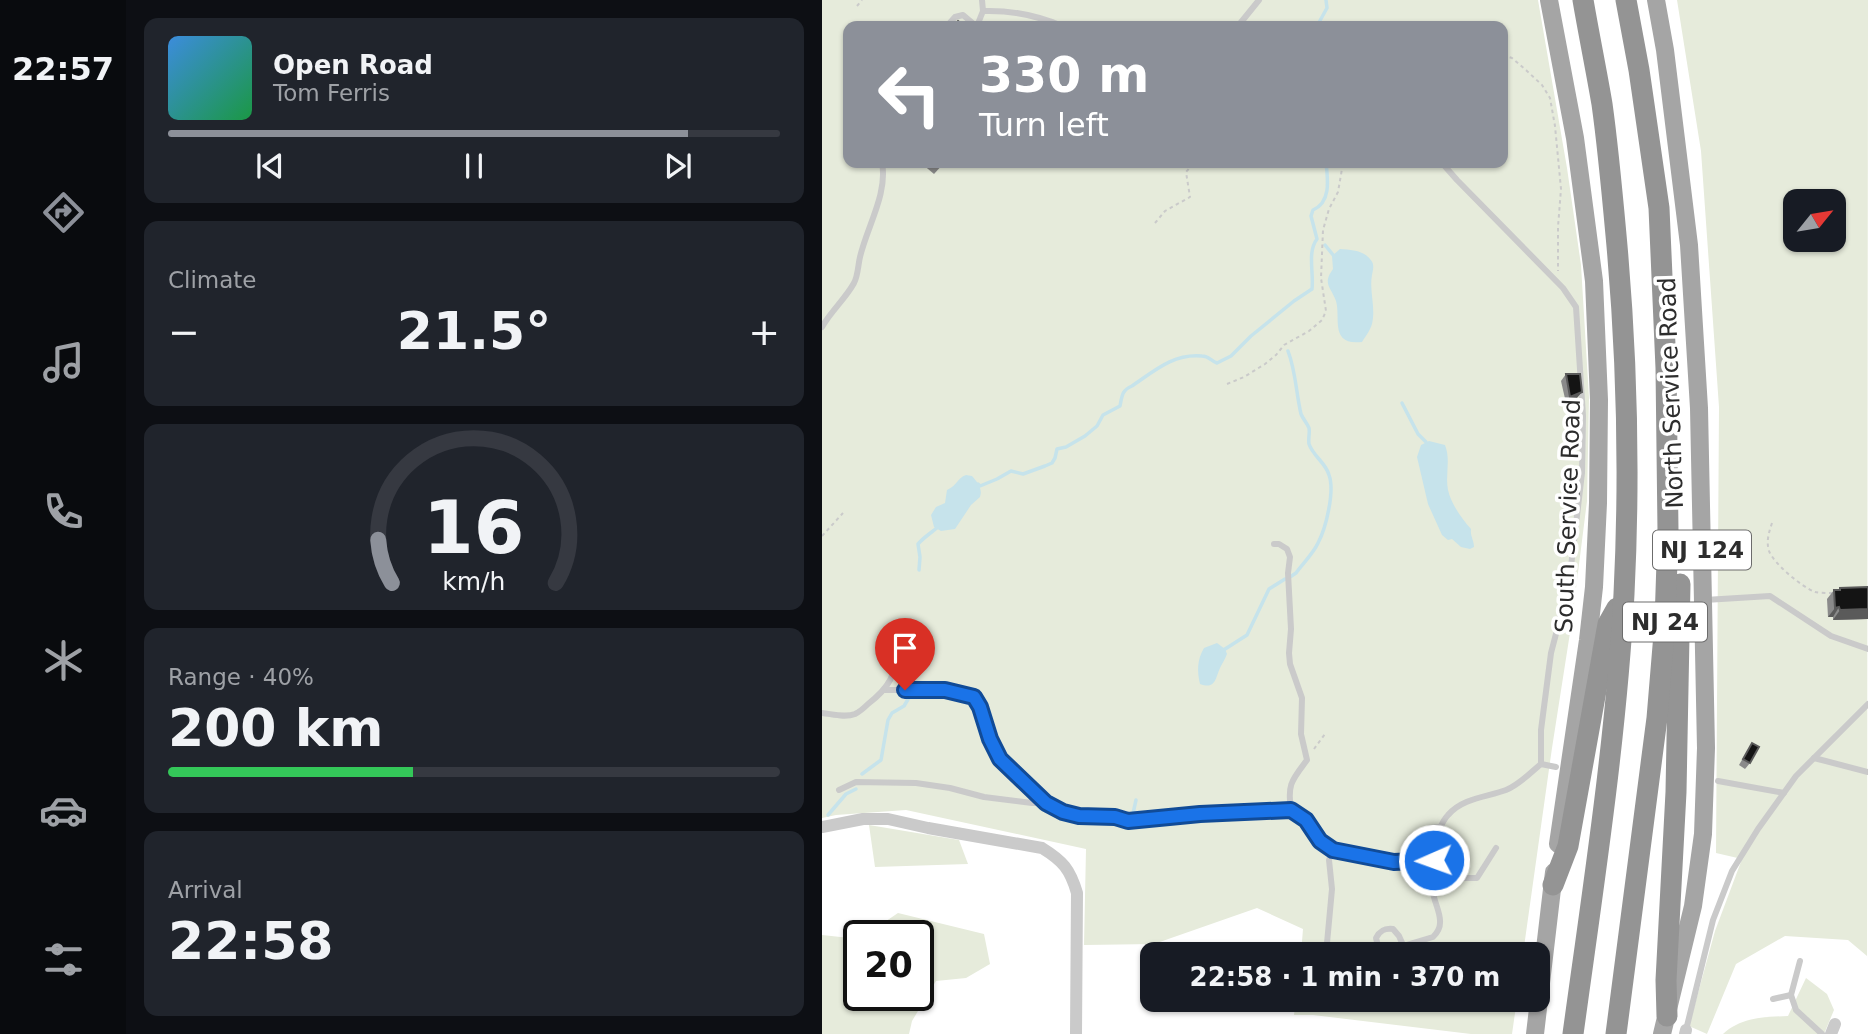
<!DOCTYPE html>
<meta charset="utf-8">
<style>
body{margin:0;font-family:"DejaVu Sans",sans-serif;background:#20242c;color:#f1f3f6;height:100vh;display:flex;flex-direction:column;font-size:26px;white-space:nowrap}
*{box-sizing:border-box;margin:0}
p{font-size:23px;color:#9ea1a6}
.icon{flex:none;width:38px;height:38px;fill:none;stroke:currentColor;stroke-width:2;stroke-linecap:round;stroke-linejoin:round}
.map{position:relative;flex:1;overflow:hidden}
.drawer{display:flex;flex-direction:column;gap:18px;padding:18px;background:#0d0f14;width:696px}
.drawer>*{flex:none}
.banner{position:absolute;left:21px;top:21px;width:665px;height:147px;border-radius:14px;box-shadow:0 2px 5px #0004;background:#8c9099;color:#fff;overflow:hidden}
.needle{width:46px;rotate:60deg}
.buttons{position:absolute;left:961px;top:189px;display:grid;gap:14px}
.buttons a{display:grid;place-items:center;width:63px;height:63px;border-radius:14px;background:#171b24;box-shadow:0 2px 5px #0004;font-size:35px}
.speed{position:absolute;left:21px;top:920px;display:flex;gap:14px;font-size:35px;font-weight:700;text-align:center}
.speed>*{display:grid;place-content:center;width:91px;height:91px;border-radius:50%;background:#171b24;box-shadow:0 2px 5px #0004;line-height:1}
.speed .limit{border:4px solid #111;border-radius:10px;background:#fff;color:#111}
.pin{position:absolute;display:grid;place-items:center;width:60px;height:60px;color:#fff;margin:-72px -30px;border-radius:50% 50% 50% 0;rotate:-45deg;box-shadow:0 0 7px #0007}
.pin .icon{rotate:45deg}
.me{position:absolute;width:77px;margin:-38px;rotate:268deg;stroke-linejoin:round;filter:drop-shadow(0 0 5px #0008)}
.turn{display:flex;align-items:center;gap:24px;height:147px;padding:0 21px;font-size:32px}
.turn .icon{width:91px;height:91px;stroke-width:2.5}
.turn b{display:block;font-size:49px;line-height:60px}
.big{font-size:52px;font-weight:700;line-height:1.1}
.drawer .card{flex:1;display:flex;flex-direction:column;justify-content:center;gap:10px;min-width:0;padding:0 24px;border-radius:14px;background:#20242c}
.drawer .dial{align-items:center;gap:0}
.dial svg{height:182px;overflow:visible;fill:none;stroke:#363941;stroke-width:7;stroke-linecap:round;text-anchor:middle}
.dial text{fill:#f1f3f6;stroke:none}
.song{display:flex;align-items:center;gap:21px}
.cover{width:84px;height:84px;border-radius:10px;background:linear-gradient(135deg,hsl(210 70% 55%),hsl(140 70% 35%))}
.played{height:7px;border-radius:4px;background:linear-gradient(90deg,#8c9099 85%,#363941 85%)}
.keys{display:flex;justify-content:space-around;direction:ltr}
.heat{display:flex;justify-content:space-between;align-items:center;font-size:38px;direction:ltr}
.charge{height:10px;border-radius:5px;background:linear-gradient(90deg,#34c759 40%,#363941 0)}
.trip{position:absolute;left:318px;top:942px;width:410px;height:70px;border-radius:14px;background:#171b24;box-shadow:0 2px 5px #0004;font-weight:700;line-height:70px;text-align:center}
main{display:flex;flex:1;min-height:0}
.menu{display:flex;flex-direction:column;width:126px;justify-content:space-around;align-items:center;background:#090b0e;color:#9ea1a6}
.menu .icon{width:49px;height:49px}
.menu .current{color:#8c9099}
.menu b{font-size:32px;color:#f1f3f6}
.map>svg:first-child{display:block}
.green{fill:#e6ebdb;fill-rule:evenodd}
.water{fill:#c6e3eb}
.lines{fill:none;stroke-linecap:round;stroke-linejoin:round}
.stream{stroke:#c6e3eb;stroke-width:3.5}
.path{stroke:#cacaca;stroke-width:2;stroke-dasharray:3.5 3.5;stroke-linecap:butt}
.service{stroke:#cacaca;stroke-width:6}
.minor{stroke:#cacaca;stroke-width:12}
.primary{stroke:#a5a5a5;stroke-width:18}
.motorway{stroke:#949494;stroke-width:21}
.wall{fill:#8a8a8a}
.shaded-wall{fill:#5a5a5a}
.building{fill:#141414;stroke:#5a5a5a;stroke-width:2}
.route-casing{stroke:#114b97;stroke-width:18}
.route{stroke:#1a73e8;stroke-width:12}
.labels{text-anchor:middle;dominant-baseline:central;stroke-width:7;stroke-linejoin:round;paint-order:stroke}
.shield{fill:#fff;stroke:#6c6c6c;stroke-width:2}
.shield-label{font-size:23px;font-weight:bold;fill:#2d2d2d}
.street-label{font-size:24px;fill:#2d2d2d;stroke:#fff}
</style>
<main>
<nav class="menu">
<b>22:57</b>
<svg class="icon current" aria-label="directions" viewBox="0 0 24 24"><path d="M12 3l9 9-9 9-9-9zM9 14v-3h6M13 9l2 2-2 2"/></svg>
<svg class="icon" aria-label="music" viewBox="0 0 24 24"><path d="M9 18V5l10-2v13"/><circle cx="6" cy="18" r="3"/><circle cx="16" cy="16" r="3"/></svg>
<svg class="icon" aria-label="phone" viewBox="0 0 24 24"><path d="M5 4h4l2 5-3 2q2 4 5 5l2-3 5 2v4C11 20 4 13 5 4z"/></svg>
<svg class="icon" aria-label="climate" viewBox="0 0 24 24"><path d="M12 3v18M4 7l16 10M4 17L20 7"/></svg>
<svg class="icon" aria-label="car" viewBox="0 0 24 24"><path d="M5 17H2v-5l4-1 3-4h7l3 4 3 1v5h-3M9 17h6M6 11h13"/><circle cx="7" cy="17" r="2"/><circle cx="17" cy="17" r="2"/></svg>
<svg class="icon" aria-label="filters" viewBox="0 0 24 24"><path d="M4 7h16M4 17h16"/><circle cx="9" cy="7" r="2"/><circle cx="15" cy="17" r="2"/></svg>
</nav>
<section class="drawer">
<div class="card">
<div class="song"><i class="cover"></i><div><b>Open Road</b><p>Tom Ferris</p></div></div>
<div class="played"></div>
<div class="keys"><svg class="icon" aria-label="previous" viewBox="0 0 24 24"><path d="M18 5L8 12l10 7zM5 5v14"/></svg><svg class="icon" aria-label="pause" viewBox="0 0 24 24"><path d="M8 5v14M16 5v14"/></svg><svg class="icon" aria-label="next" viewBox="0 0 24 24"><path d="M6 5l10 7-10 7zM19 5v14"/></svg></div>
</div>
<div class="card"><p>Climate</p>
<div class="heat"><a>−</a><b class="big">21.5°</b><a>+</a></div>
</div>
<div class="card dial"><svg viewBox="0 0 100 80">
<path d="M14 69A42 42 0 1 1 86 69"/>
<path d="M14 69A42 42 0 0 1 8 50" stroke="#8c9099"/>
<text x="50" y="56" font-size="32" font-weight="700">16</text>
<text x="50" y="72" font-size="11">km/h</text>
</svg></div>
<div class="card"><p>Range · 40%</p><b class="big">200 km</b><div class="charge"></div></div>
<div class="card"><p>Arrival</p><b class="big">22:58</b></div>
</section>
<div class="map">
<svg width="1046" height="1034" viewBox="0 0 1046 1034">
<rect width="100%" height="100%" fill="#fff"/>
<g class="green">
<path d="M0 0H716L745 168 759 265 767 398 765 501 750 620 730 748 701 954H479L481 929 435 908 332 944 262 945 264 849 84 810 14 815 0 818ZM26 26H681V163H26Z"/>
<path d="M855 0H1046L1045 956 1026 940 963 936 914 964 885 1034 867 1026 893 931 920 859 894 853 897 407 879 151ZM973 201H1012V240H973Z"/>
<polygon points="47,825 137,840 146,864 53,867"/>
<polygon points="76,913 162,934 168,964 144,978 114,981 90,1021 87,1034 0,1034 0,935 37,939 37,996 96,996 96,936 42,936"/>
<path d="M984 978 1005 994 1012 1010 1002 1034H901C920 1017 942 1017 966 1016Z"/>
<polygon points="474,999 695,999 690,1034 649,1034 491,1015 472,1015"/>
</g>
<g class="water">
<path d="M518 249C528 250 541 250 548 259 553 264 551 269 550 275 547 291 554 307 550 324 548 331 543 337 540 342 507 346 519 317 514 301 509 287 500 284 511 269L510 256Z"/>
<path d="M607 441 623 445C629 460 623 475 626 490 629 504 640 519 649 529 648 536 652 540 652 547L648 549 639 547 630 539 626 540 620 535 606 504 595 457 599 445Z"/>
<path d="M144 475 150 476C155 482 161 488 158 497L149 505 133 529 119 531 112 527 109 515 114 507 123 503 125 490C136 485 135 478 144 475Z"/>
<path d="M395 643 403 649 405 654C403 659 401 662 399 666 393 677 395 690 378 684 375 671 375 660 382 648Z"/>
</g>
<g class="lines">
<g class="stream">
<polyline points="495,26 505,8 504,0"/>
<polyline points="503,245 512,256"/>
<path d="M466 351C474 372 474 393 479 414 481 419 485 423 487 428 488 433 486 439 487 444 491 456 504 463 507 475 513 491 504 528 496 543 491 554 481 563 474 573L468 577"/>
<polyline points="580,403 596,434 604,442"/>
<path d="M156 484 158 486 175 479 189 471 201 474 223 466 230 463 233 458 235 449 244 447 263 436 275 426 281 415 298 406C300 396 300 390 310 386 332 371 352 353 380 356 387 356 389 361 395 363L409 356 429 336 472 301 490 289C492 273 485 252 495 239L489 216 491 210C509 202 506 180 504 163"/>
<path d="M97 570 98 557 96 544C102 537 109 533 116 527"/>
<polyline points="400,651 425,635 447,589 463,579"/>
<polyline points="88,686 89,673 100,656 100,640"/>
<polyline points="40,774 59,760 66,720 70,713 82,706 88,696"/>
<polyline points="6,815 24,794 34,789"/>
<polyline points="310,818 314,800"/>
</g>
<g class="path">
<polyline points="35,6 40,0"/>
<polyline points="681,55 690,58 705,71 720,85 728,98 733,126 739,189 736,227 736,271"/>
<polyline points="333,223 343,211 368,197 364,172 371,164 376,163"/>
<polyline points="405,384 422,377 443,364 454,355 462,345 487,331 500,320 504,311 499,278 501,230 507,209 516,192 521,163"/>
<path d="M950 523C947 532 944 541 947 551 952 564 980 587 993 592 998 593 1005 593 1010 593"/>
<polyline points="0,536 21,513"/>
<polyline points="492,749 503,734"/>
</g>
<g class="service">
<path d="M161 11C188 10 216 16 240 26"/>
<polyline points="125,26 133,17 141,15 154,26"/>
<polyline points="155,26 161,11 160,0"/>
<polyline points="416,26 437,0"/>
<polyline points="620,163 635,180 741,288 754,307 761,416 760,473 748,575 741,607 729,653 719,730 719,764 734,767"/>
<path d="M0 327C9 311 24 298 32 283 36 276 36 265 38 257 45 227 66 193 60 163"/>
<path d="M452 544H457L465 549 468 557 466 573 469 629 467 653 468 664 480 698 479 734 485 760C470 780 465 784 469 810"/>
<polyline points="883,600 948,596 1009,636 1046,649"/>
<polyline points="63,690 123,690 144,693 152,697 158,707 168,739 178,759 224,803"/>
<path d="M0 713C10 714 23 718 33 714 37 712 43 707 46 704 68 687 73 675 77 648"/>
<polyline points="992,758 1046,772"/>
<polyline points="896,781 962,793"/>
<polyline points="17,790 34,782 94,783 128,788 162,797 210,803 224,803 241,812 257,816 293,817 306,821 378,814 469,810 484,820 498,841 511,850"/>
<path d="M600 861 592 848V838C600 829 607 828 618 827"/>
<path d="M560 951 556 946 554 938C558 930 563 928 571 929L577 936 581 945"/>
<polyline points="504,954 510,889 507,860 511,850 572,862 612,860 632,878 655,878 674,848"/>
<path d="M554 954 611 937C615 933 618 929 618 923 619 913 612 902 611 892 608 872 612 830 626 815 640 798 665 797 684 790 697 785 708 773 719 764"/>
<polyline points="978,961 969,995 974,1010 1000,1034"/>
<polyline points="505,999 506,1001 539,1001 540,999"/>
<polyline points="951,999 969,995"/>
<polyline points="864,1030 891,920 910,871 936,829 974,776 1046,704"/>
</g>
<g class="minor">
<path d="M0 827 41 819H66L106 828 220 848C241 861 248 869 255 893L254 1034"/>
<polyline points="863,1034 864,1030"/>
<polyline points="1009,1034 1013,1024"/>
</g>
<g class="primary">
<polyline points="727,0 753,138 772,281 777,400 776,503 772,587 766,640 736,844"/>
<polyline points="834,0 843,50 867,245 877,408 884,748 881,834 871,906 840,1034"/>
<polyline points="713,1034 732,872"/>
</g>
<g class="motorway">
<polyline points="731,885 746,846 786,624 795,608"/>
<polyline points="845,1016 844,980 854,792 858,584"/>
<path d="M751 1034C771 888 794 741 802 594 808 474 805 354 794 235 790 191 786 147 780 104 774 69 767 35 761 0"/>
<polyline points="794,1034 835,718 843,622 846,531 844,368 837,208 817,70 804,0"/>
</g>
</g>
<g class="wall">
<polygon points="99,163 122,163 112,174"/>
<polygon points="744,374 755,398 744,403 739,381"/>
<polygon points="745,479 757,495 753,501 741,501 741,485"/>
<polygon points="1046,587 1046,619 1011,620 1011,617 1006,617 1005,599 1012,590 1016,590 1018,588"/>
<polygon points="930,743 928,763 923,769 917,765"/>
</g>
<g class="shaded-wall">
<polygon points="760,392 755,398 744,403 748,397"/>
<polygon points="745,495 757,495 753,501 741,501"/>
<polygon points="1017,607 1011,617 1006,617 1013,608"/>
<polygon points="1046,609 1046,619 1011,620 1018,610"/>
</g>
<g class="building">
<polygon points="136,21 142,26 131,26"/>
<polygon points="744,374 758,374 760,392 748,397"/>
<polygon points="755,478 757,495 745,495 745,479"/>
<polygon points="1046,587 1046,609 1018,610 1017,607 1013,608 1012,590 1018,590 1018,588"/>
<polygon points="930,743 937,747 928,763 921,759"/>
</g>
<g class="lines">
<defs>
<polyline id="route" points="83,690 123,690 152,697 158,707 168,739 178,759 224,803 241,812 257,816 293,817 306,821 378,814 469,810 484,820 498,841 511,850 572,862 612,860"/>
</defs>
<use href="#route" class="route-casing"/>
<use href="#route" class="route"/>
</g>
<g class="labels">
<g class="shield">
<rect x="831" y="530.5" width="98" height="39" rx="5"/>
<rect x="801" y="602.5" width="84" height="39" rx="5"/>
</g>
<g class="shield-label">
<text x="880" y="550">NJ 124</text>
<text x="843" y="622">NJ 24</text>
</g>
<g class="street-label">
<text transform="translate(849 393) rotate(-92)">North Service Road</text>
<text transform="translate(746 516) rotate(-88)">South Service Road</text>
</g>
</g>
</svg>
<div class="buttons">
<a><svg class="needle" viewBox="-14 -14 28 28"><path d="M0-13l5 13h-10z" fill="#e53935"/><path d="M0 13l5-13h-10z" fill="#9ea1a6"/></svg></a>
</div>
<div class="speed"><div class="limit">20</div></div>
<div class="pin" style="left:83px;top:690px;background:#d93025"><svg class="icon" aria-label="arrive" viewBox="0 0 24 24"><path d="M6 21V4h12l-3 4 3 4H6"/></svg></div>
<svg class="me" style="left:612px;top:860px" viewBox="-20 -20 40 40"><circle r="17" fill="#1a73e8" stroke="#fff" stroke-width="3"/><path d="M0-11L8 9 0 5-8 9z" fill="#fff"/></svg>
<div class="trip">22:58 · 1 min · 370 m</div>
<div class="banner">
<div class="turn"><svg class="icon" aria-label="left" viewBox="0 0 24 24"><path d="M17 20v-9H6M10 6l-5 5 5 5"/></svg><div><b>330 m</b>Turn left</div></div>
</div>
</div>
</main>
